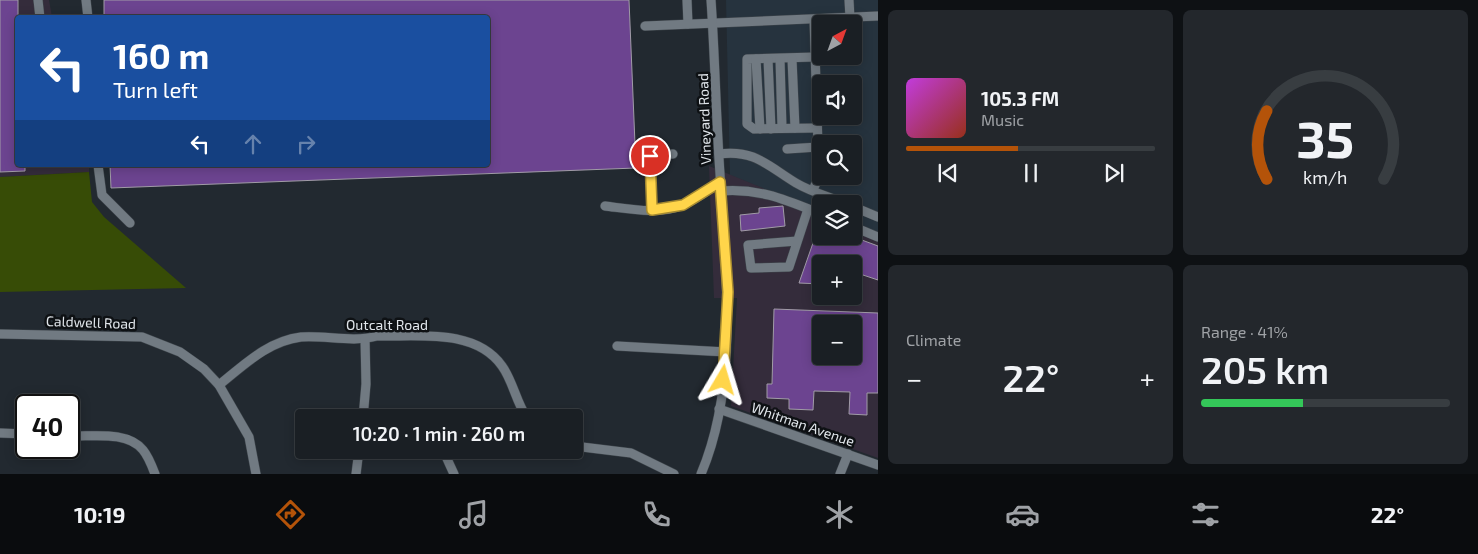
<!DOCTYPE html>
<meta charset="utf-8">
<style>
body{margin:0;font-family:"Exo 2",sans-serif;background:#23272c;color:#f1f3f6;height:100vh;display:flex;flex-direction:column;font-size:19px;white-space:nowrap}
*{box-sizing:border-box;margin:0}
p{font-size:16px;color:#9fa2a6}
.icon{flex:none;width:28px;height:28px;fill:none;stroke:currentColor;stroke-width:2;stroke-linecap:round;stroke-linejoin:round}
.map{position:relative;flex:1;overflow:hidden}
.drawer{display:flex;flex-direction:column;gap:10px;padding:10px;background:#0e1114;width:600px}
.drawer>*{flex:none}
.banner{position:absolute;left:15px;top:15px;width:475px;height:152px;border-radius:5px;box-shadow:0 2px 12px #0003,0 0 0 1px #383d41;background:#1a4fa0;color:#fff;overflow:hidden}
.needle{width:32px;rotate:41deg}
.buttons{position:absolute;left:812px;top:15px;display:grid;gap:10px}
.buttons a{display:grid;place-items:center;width:50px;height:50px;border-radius:5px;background:#1a1f24;box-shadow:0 2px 12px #0003,0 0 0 1px #383d41;font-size:25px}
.speed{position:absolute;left:15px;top:394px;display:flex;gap:10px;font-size:25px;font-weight:700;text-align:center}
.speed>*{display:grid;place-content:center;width:65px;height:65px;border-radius:50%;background:#1a1f24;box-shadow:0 2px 12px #0003,0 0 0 1px #383d41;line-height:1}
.speed .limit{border:2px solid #111;border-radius:8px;background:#fff;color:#111}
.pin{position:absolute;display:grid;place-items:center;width:42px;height:42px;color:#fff;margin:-21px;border:2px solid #fff;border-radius:50%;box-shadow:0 1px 5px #0007}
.me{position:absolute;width:55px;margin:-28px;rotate:7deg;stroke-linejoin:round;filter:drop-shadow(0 0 4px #0008)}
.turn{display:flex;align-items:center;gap:18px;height:105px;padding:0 15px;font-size:22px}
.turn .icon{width:65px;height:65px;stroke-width:2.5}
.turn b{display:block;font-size:35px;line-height:42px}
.lanes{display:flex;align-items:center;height:48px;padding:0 15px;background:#0003;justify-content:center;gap:25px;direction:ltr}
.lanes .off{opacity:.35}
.big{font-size:38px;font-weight:600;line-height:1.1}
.drawer .tile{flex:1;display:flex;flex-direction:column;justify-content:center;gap:8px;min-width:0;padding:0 18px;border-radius:8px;background:#23272c}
.drawer .dial{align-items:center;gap:0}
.dial svg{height:130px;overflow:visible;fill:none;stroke:#383d41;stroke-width:7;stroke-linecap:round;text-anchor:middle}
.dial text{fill:#f1f3f6;stroke:none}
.song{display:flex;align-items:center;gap:15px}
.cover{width:60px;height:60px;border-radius:8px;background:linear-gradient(135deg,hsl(290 70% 55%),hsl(10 70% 35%))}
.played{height:5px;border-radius:2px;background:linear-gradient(90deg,#b45309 45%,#383d41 45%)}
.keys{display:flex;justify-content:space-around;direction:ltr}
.heat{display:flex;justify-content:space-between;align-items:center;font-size:28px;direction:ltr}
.charge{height:8px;border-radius:4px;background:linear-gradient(90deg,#34c759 41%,#383d41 0)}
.drawer .tiles{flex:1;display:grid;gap:10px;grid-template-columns:repeat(2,1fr)}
.trip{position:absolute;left:295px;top:409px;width:288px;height:50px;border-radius:5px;background:#1a1f24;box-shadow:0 2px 12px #0003,0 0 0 1px #383d41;font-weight:600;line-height:50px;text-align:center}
.tab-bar{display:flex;height:80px;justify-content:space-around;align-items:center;background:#0a0c0e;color:#9fa2a6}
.tab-bar .icon{width:35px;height:35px}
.tab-bar .on{color:#b45309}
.tab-bar b{font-size:22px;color:#f1f3f6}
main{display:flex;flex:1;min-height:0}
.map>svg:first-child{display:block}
.built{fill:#26333e;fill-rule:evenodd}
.industrial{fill:#342c3b;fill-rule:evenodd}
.green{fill:#374c06}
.building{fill:#6c4490;stroke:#a19ca7;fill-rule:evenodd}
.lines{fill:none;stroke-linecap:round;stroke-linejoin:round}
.minor-casing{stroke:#3e454b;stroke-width:10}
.minor{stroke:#717a82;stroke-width:9}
.route-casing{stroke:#a68a30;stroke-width:12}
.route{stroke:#ffd54a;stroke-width:9}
.labels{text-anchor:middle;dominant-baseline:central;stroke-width:5;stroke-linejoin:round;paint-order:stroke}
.street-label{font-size:14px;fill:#e1e6eb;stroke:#0e1114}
</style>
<main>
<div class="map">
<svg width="878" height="474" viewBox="0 0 878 474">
<rect width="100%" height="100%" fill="#222930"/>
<path class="built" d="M726 0H878V235L854 225V204H821V212L730 175ZM821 24H854V56H821ZM821 84H854V116H821ZM821 144H854V176H821Z"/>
<g class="industrial">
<polygon points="0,0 49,0 52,17 18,18 18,165 89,165 89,172 0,177"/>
<path d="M709 166 821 212V236H854V225L878 235V458L731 406 737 298H714ZM821 264H854V296H821ZM821 324H854V356H821Z"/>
</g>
<polygon class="green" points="89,172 92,202 104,217 186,288 0,292 0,177"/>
<g class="building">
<polygon points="0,0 18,0 18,165 25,165 25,171 0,172"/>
<polygon points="104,0 629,0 636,168 111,188 110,165 488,165 488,18 104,18"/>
<polygon points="783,206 785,226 741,231 740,215 759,213 759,208"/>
<polygon points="820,223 821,236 840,240 841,236 851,236 878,246 878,280 860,274 854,290 854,264 821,264 821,284 799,283"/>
<path d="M774 309 878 313V393H867V415L849 414 850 392 814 391 813 410 789 409V399L767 398V384H772ZM821 324H854V356H821Z"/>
</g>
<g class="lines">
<defs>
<g id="minor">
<polyline points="38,0 40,18"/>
<polyline points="86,0 88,18"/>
<polyline points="687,0 688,24"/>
<polyline points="849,0 850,18"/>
<polyline points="645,26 878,16"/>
<polyline points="815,57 747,59 747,124 754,129 817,128"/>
<polyline points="756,59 760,129"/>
<polyline points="768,59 771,129"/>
<polyline points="780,59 782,128"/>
<polyline points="792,59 795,128"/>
<polyline points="787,149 818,147"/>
<path d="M719 154C754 149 768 166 796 183 811 192 830 197 847 204"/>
<polyline points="98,165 102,195 130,223"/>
<polyline points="813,190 819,176 814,20"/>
<path d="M721 191C760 188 786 200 821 214"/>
<path d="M605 206C630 209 659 215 683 205 696 200 708 190 720 182"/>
<polyline points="854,207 878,217"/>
<polyline points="652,210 650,155 673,154"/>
<polyline points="854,227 878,237"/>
<polyline points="797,241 748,245 751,268 789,267 808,209"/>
<polyline points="0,334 142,337 180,352 204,369 219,385 249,437 256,474"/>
<polyline points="617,346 726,352"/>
<path d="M219 385C244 365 268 341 301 337 326 335 352 343 377 336 418 337 475 328 502 366 513 381 516 402 527 418"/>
<polyline points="719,409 878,465"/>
<polyline points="363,418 366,384 365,339"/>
<polyline points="0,433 26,434"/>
<path d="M69 436C91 437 127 430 143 450 148 456 152 466 155 474"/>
<polyline points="574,446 631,453 674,474"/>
<polyline points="443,450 454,474"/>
<polyline points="356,474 359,450"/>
<path d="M701 474C740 382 725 271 720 174 716 116 715 58 711 0"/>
<polyline points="840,474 848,454"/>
</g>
</defs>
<use href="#minor" class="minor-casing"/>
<use href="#minor" class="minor"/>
</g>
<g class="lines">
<defs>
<polyline id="route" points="650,156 652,210 683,205 720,182 728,292 723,380"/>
</defs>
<use href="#route" class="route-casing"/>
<use href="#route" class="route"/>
</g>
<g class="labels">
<g class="street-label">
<text transform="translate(704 119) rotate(-92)">Vineyard Road</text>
<text transform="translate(91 322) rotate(2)">Caldwell Road</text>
<text x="387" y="324">Outcalt Road</text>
<text transform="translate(803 424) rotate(19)">Whitman Avenue</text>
</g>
</g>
</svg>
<div class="buttons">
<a><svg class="needle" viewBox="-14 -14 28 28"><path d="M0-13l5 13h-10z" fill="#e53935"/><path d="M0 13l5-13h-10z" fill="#9fa2a6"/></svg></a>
<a><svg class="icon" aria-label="sound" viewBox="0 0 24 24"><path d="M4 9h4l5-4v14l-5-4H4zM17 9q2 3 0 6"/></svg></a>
<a><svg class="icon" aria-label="search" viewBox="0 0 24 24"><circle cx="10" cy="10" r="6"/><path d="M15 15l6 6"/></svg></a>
<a><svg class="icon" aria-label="layers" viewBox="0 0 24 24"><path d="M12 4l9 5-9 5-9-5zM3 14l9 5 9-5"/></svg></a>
<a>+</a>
<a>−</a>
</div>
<div class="speed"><div class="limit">40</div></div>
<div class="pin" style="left:650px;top:156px;background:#d93025"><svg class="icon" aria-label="arrive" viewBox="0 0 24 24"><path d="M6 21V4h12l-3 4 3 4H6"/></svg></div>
<svg class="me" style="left:723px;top:380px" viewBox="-20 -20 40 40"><path d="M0-17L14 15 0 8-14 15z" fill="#ffd54a" stroke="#fff" stroke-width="4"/></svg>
<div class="trip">10:20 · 1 min · 260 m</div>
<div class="banner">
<div class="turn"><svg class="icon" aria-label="left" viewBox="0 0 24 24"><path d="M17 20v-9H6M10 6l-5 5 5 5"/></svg><div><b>160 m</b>Turn left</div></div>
<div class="lanes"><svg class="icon" aria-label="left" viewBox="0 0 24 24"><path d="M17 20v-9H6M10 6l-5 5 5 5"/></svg><svg class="icon off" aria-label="ahead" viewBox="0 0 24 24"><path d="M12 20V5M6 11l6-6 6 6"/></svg><svg class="icon off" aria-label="right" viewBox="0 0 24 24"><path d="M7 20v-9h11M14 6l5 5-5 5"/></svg></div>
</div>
</div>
<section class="drawer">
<div class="tiles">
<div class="tile">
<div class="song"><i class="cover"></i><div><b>105.3 FM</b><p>Music</p></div></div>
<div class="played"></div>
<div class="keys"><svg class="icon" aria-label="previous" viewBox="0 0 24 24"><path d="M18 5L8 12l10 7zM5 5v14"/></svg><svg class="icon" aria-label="pause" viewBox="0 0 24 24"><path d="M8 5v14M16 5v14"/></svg><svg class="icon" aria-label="next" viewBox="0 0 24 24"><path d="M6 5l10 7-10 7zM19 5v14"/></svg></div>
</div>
<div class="tile dial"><svg viewBox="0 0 100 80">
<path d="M14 69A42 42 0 1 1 86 69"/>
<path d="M14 69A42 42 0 0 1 14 27" stroke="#b45309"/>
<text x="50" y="56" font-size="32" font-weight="700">35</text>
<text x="50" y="72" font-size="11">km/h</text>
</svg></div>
<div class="tile"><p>Climate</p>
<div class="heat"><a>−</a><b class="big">22°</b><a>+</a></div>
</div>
<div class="tile"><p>Range · 41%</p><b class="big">205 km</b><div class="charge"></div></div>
</div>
</section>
</main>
<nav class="tab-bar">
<b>10:19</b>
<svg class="icon on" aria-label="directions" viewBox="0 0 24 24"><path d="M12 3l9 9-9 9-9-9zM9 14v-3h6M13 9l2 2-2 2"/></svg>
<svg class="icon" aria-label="music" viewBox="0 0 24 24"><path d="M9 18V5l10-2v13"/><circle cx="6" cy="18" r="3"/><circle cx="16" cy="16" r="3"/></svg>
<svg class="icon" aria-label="phone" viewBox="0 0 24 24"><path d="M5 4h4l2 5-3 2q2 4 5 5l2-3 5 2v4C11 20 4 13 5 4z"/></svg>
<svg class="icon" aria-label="climate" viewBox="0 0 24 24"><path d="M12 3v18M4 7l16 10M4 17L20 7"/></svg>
<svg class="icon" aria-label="car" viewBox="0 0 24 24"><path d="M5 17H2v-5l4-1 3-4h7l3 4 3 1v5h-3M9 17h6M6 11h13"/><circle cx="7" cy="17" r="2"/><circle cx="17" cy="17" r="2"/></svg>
<svg class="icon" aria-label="filters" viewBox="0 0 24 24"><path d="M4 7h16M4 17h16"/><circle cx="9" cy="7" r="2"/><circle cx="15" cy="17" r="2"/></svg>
<b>22°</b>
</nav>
